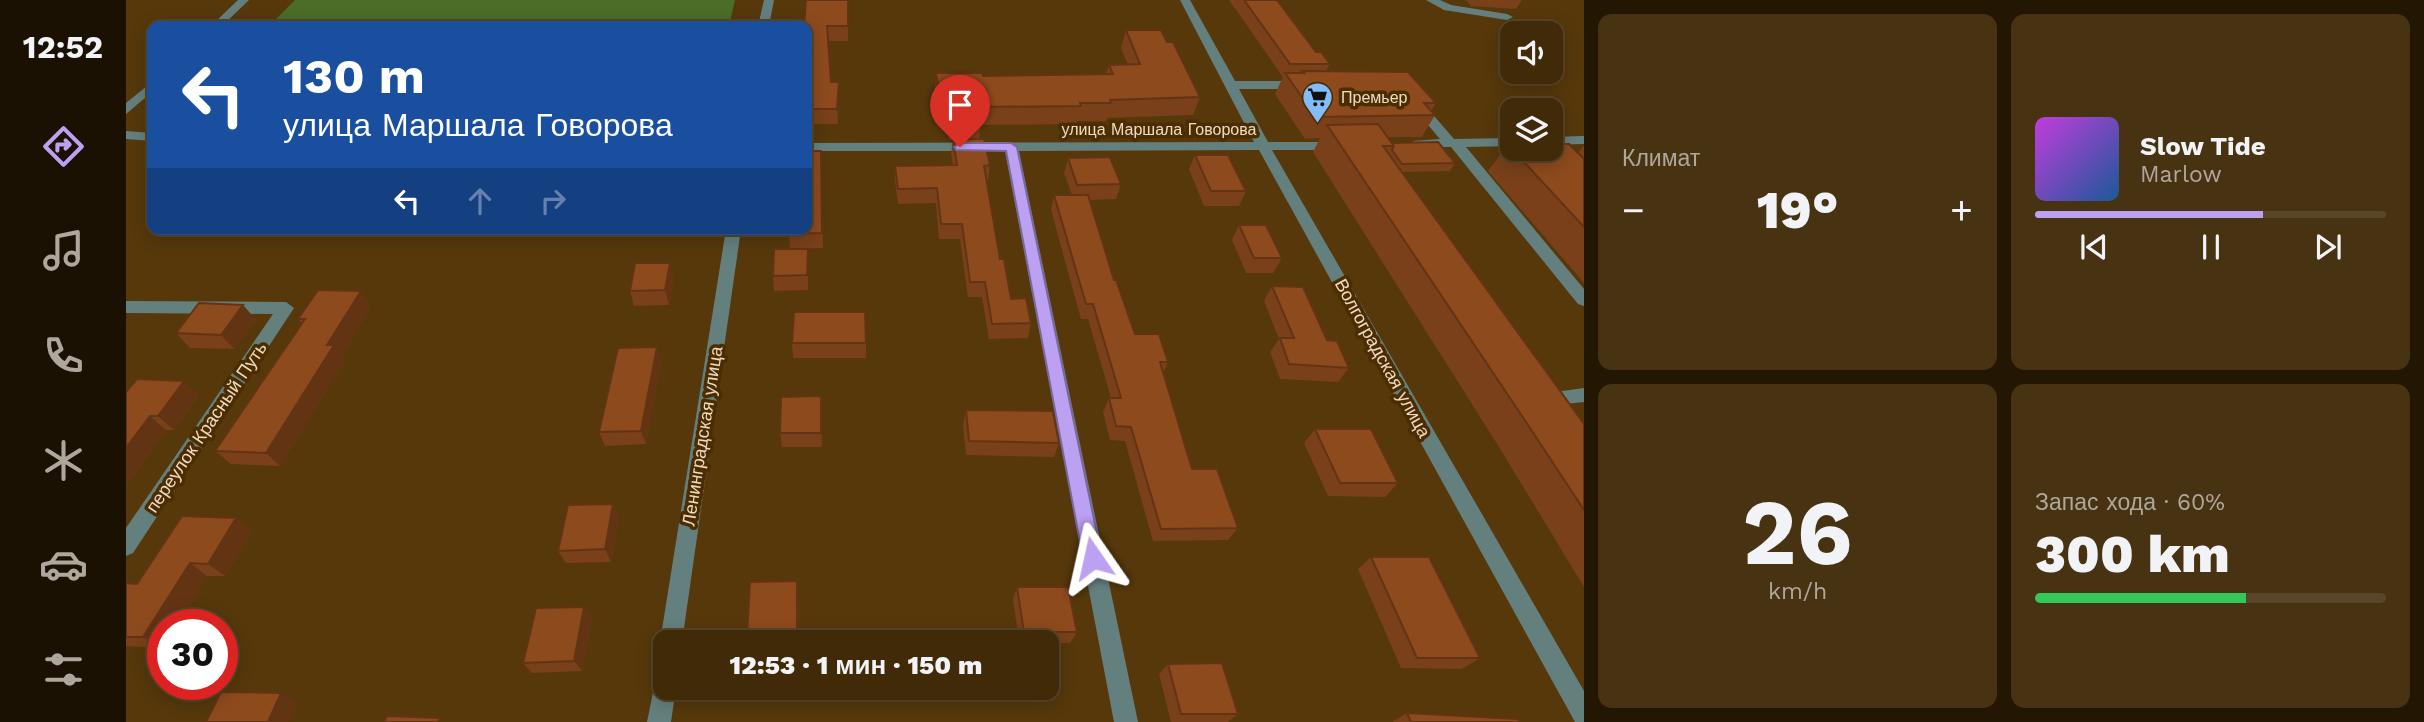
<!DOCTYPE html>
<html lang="ru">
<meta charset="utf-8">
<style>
body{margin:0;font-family:"Work Sans",sans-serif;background:#473212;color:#f1f3f6;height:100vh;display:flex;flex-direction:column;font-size:26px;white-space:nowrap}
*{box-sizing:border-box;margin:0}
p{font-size:23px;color:#aea79c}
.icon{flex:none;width:38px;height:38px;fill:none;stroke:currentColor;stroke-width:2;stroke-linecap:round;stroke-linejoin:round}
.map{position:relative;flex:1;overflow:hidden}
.side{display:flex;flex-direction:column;gap:14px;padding:14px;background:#231704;width:840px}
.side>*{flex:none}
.banner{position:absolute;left:21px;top:21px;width:665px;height:214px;border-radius:14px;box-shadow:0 4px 18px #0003,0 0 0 2px #594629;background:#1a4fa0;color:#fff;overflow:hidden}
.tools{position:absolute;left:1374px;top:21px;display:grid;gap:14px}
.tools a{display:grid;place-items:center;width:63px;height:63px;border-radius:14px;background:#402a08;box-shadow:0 4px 18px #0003,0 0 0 2px #594629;font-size:35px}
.speed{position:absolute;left:21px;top:609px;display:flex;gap:14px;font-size:35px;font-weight:700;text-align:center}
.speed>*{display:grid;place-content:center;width:91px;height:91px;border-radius:50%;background:#402a08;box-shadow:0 4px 18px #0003,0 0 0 2px #594629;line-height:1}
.speed .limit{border:10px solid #d22;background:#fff;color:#111}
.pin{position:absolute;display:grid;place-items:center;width:60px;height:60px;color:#fff;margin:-72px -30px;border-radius:50% 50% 50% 0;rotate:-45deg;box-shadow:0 0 7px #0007}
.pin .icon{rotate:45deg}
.me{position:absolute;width:77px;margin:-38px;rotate:349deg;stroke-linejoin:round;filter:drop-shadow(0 0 5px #0008)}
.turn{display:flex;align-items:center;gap:24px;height:147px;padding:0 21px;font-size:32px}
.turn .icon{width:91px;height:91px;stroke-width:2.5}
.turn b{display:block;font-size:49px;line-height:60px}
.lanes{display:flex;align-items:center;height:66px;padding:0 21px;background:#0003;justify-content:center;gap:35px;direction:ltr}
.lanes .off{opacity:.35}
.big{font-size:52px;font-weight:800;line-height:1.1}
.side .card{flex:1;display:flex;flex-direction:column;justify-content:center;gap:10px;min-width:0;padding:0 24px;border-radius:14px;background:#473212}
.side .dial{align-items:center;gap:0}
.dial b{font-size:91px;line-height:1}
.song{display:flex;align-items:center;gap:21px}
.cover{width:84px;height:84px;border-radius:10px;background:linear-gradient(135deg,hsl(290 70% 55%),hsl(210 70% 35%))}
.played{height:7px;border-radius:4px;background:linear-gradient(90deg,#bca0f2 65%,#594629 65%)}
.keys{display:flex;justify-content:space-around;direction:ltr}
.heat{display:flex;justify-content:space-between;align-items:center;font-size:38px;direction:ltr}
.charge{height:10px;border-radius:5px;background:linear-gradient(90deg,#34c759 60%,#594629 0)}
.side .tiles{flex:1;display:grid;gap:14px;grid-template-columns:repeat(2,1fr)}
.trip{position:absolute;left:527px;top:630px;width:406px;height:70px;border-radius:14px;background:#402a08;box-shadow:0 4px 18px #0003,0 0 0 2px #594629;font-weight:800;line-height:70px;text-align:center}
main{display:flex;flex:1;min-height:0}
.tab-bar{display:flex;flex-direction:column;width:126px;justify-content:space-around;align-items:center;background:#1a1103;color:#aea79c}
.tab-bar .icon{width:49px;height:49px}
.tab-bar .current{color:#bca0f2}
.tab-bar b{font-size:32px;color:#f1f3f6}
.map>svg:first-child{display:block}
.green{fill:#4b6d27}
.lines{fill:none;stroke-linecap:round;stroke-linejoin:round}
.minor{fill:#64807e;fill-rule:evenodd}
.wall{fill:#794019}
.shaded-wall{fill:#633414}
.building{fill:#8d4a1d;stroke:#633414;stroke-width:2}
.route{fill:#bca0f2;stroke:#7a689d;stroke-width:2}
.labels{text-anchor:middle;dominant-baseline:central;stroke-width:7;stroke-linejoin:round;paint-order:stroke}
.far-poi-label{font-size:16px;fill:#eedbc5;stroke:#4b2d00;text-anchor:start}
.far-street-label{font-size:16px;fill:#eedbc5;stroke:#4b2d00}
.street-label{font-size:18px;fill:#eedbc5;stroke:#4b2d00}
</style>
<main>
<nav class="tab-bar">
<b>12:52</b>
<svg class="icon current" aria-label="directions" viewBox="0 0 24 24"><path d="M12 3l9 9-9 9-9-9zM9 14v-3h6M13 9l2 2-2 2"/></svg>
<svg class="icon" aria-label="music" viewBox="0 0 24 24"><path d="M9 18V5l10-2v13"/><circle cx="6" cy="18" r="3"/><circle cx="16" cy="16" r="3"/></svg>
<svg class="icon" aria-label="phone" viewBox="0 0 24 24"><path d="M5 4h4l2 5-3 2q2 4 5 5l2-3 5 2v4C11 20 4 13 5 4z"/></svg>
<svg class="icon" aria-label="climate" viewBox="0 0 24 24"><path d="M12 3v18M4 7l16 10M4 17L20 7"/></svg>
<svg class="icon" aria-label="car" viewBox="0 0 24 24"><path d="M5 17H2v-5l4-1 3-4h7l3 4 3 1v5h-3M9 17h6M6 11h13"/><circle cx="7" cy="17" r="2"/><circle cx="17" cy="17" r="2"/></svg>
<svg class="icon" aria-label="filters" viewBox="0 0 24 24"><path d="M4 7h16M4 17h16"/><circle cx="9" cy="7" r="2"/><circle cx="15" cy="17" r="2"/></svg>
</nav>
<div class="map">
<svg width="1458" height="722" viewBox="0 0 1458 722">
<rect width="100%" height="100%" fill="#56380b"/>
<polygon class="green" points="169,0 609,0 603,26 143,26"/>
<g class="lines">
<g class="minor">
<polygon points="112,0 123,0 96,26 85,26"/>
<polygon points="638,0 648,0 643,26 632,26"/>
<polygon points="1054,0 1064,0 1109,81 1178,81 1184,85 1178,89 1113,89 1142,142 1215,142 1222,146 1215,150 1146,150 1458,691 1458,722 1449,722 1133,150 893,151 1012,722 988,722 879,151 681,151 681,143 1128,142"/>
<polygon points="1300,0 1314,0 1325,5 1381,14 1387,17 1381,20 1318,10"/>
<polygon points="26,82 26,92 0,114 0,103"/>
<polygon points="1291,101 1296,102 1328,139 1386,138 1386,146 1340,147 1458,289 1458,306 1452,304 1325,147 1287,147 1287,141 1314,139 1285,105"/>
<polygon points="0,131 26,133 26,141 0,139"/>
<polygon points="1458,136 1458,144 1424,145 1424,137"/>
<polygon points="600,229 615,229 556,642 539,642 539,651 534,642"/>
<polygon points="0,301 160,302 168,308 7,553 0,556 0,528 147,314 0,313"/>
<polygon points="1458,388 1458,402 1421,406 1415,404 1412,399 1415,394"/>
<polygon points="539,669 539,688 550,688 545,722 521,722 531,673"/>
</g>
</g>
<g class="wall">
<polygon points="722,0 722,41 702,41 705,82 713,82 712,124 681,124 681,26"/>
<polygon points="1103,0 1151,0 1190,52 1204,64 1200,71 1310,103 1305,111 1309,115 1296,137 1262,137 1266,143 1329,163 1324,171 1275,172 1458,424 1458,587 1373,447 1187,152 1194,138 1179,139 1149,94 1157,77"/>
<polygon points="1340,0 1396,0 1390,9 1345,6"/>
<polygon points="1000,30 1041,42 1074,97 1067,115 981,118 980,121 951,121 950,124 855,125 853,139 864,165 862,180 860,180 874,259 885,299 905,323 902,338 863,339 856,297 842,297 834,239 813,239 810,203 772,204 769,181 769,166 827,165 825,154 827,140 823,140 821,126 815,126 809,91 810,73 857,76 980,74 983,65 1002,65 995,48"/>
<polygon points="1382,144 1452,153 1458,145 1458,283 1362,171"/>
<polygon points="695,151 697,248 664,249 663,234"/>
<polygon points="1069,155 1120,191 1113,206 1078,206 1063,169"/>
<polygon points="942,158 995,184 990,199 963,200 988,280 1009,334 1042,362 1037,373 1066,469 1112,528 1102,540 1027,541 999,441 984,440 977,412 983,398 985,398 962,319 955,319 925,210 928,195 946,195 938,173"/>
<polygon points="1113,225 1156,258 1147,273 1120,273 1106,240"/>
<polygon points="682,249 682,290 648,291 647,276"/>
<polygon points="548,278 543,305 508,306 504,291"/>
<polygon points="1146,286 1201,340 1223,368 1212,382 1154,379 1144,352 1153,339 1138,301"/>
<polygon points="117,305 130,320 108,349 64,348 50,333"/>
<polygon points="245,306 216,355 219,360 154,466 105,464 89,451 176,323 172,319"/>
<polygon points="666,343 740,343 740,358 667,358"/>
<polygon points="535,362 520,444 479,446 473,432"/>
<polygon points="0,392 73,395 48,430 40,430 0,486"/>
<polygon points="695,410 696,447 656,447 654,433"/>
<polygon points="840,410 933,443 928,457 840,455 837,425"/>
<polygon points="1189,429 1272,483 1259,497 1202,496 1178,443"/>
<polygon points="487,504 493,517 485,562 440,563 432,551"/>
<polygon points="126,531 99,576 81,576 52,625 37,625 37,648 0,646 0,583 11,584"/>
<polygon points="1245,557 1354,658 1336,669 1275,668 1232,569"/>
<polygon points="671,581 673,593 672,642 623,642 621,635"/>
<polygon points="891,587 951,632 944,643 893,642 887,599"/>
<polygon points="458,607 466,618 456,671 406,673 397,663"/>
<polygon points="1042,664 1112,714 1102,722 1045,722 1033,674"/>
<polygon points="1281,713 1394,722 1266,722"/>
</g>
<g class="shaded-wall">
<polygon points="713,82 713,97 712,124 711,109"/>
<polygon points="544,263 548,278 543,305 539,290"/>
<polygon points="235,291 245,306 216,355 219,360 154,466 140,453 201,345"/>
<polygon points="117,305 130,320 108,349 95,335"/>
<polygon points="531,347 535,362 520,444 515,431"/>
<polygon points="58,381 73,395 48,430 32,416"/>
<polygon points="24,416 40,430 0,486 0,448"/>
<polygon points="487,504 493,517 485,562 479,549"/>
<polygon points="110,518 126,531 99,576 82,564"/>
<polygon points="64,563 81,576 52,625 37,625 37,648 17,637"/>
<polygon points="671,581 673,593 672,642 671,633"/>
<polygon points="458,607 466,618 456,671 448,661"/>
<polygon points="155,693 172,703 163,722 142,722"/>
</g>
<g class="building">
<polygon points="680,0 722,0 722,26 701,26 705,82 713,82 711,109 681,109 681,26 678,26"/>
<polygon points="1118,0 1151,0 1190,52 1195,52 1204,64 1164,64"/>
<polygon points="1000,30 1035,30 1041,42 1047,42 1074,97 984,100 985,103 954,103 955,106 852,107 855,122 825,122 823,108 816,108 810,73 856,73 857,76 987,74 983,65 1014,64"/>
<polygon points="1176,71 1282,72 1310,103 1298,103 1309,115 1190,117 1159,73 1178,73"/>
<polygon points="1252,124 1268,146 1257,146 1458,424 1458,510 1400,422 1201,125"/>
<polygon points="827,139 858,139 864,165 858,166 874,259 878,259 885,299 900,298 905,323 866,324 859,282 844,282 836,224 815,224 811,188 772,189 769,166 831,165"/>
<polygon points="1312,142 1329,163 1276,164 1266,150 1268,146 1266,143"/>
<polygon points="1424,144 1443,144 1458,159 1458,227 1386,149 1424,149"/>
<polygon points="681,151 695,151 696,233 663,234 663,229 681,229"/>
<polygon points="1069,155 1102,155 1120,191 1085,191"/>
<polygon points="984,157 995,184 951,185 942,158"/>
<polygon points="928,195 962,195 988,280 990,280 1009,334 1033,334 1042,362 1034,362 1066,469 1091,469 1112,528 1035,529 1005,427 990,426 983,398 995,398 967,304 960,304"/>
<polygon points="1113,225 1140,225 1156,258 1128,258"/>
<polygon points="648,249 682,249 681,275 647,276"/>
<polygon points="509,263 544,263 539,290 504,291"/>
<polygon points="1146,286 1177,287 1201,340 1211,341 1223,368 1163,364 1154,338 1168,338"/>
<polygon points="192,290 235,291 201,345 208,345 140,453 89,451 179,319 172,319"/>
<polygon points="73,303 117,305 95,335 50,333"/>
<polygon points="668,312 739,312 740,343 666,343"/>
<polygon points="531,347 515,431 473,432 492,348"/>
<polygon points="11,379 58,381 32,416 24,416 0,448 0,392"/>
<polygon points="695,396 695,433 654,433 655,397"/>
<polygon points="840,410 927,411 933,443 843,441"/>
<polygon points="1189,429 1245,429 1272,483 1214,483"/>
<polygon points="487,504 479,549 432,551 442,505"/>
<polygon points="56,516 110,518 82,564 64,563 17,637 0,637 0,583 11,584"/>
<polygon points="1245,557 1303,557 1354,658 1291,658"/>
<polygon points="671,581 671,633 621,635 624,582"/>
<polygon points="891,587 942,587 951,632 898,632"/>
<polygon points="458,607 448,661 397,663 410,608"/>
<polygon points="1096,663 1112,714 1055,714 1042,664"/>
<polygon points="95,692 155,693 142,722 80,722"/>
<polygon points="1281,713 1392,719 1394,722 1285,722"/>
<polygon points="261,716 314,718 312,722 258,722"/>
</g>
<polygon class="route" points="834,143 885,143 891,147 976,558 974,564 967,567 960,564 957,558 880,151 830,150 828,147"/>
<defs>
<symbol id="supermarket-pin" viewBox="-11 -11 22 30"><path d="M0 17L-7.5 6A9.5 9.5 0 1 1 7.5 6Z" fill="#82bcfa" stroke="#4b2d00"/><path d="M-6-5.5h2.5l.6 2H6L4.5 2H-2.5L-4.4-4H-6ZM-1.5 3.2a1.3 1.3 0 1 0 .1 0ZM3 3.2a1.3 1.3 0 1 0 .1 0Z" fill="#111"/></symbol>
</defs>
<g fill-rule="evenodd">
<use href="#supermarket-pin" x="1174" y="80" width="35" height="47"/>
</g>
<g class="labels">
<g class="far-poi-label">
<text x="1215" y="97">Премьер</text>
</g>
<g class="far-street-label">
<text x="1033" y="129">улица Маршала Говорова</text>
</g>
<g class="street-label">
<text transform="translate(1257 358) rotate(61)">Волгоградская улица</text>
<text transform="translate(80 427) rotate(-56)">переулок Красный Путь</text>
<text transform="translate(576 436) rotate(-81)">Ленинградская улица</text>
</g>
</g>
</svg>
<div class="tools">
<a><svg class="icon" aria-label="sound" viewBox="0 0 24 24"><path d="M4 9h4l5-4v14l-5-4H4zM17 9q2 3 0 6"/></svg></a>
<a><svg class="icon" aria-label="layers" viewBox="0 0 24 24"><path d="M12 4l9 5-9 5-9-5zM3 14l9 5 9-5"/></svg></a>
</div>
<div class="speed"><div class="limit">30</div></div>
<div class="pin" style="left:834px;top:147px;background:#d93025"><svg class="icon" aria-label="arrive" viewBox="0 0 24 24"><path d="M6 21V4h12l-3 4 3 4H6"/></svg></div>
<svg class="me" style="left:967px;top:558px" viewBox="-20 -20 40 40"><path d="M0-17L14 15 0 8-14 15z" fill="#bca0f2" stroke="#fff" stroke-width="4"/></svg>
<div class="trip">12:53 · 1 мин · 150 m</div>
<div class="banner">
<div class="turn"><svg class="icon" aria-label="left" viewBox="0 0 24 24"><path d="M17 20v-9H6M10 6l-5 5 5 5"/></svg><div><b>130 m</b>улица Маршала Говорова</div></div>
<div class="lanes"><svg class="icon" aria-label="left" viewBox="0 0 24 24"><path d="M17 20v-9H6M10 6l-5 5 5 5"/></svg><svg class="icon off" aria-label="ahead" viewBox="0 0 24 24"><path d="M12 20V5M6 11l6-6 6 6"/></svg><svg class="icon off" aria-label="right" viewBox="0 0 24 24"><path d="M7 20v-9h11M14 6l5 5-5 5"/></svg></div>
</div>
</div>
<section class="side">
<div class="tiles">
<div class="card"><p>Климат</p>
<div class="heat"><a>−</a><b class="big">19°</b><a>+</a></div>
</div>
<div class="card">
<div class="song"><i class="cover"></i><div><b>Slow Tide</b><p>Marlow</p></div></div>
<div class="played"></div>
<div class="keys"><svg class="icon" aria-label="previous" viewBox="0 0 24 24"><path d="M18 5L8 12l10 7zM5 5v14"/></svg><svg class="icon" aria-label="pause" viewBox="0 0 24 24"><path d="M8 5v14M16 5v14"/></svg><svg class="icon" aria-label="next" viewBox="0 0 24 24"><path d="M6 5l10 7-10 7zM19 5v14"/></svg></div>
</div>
<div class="card dial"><b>26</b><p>km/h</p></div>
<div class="card"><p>Запас хода · 60%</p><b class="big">300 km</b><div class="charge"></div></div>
</div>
</section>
</main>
